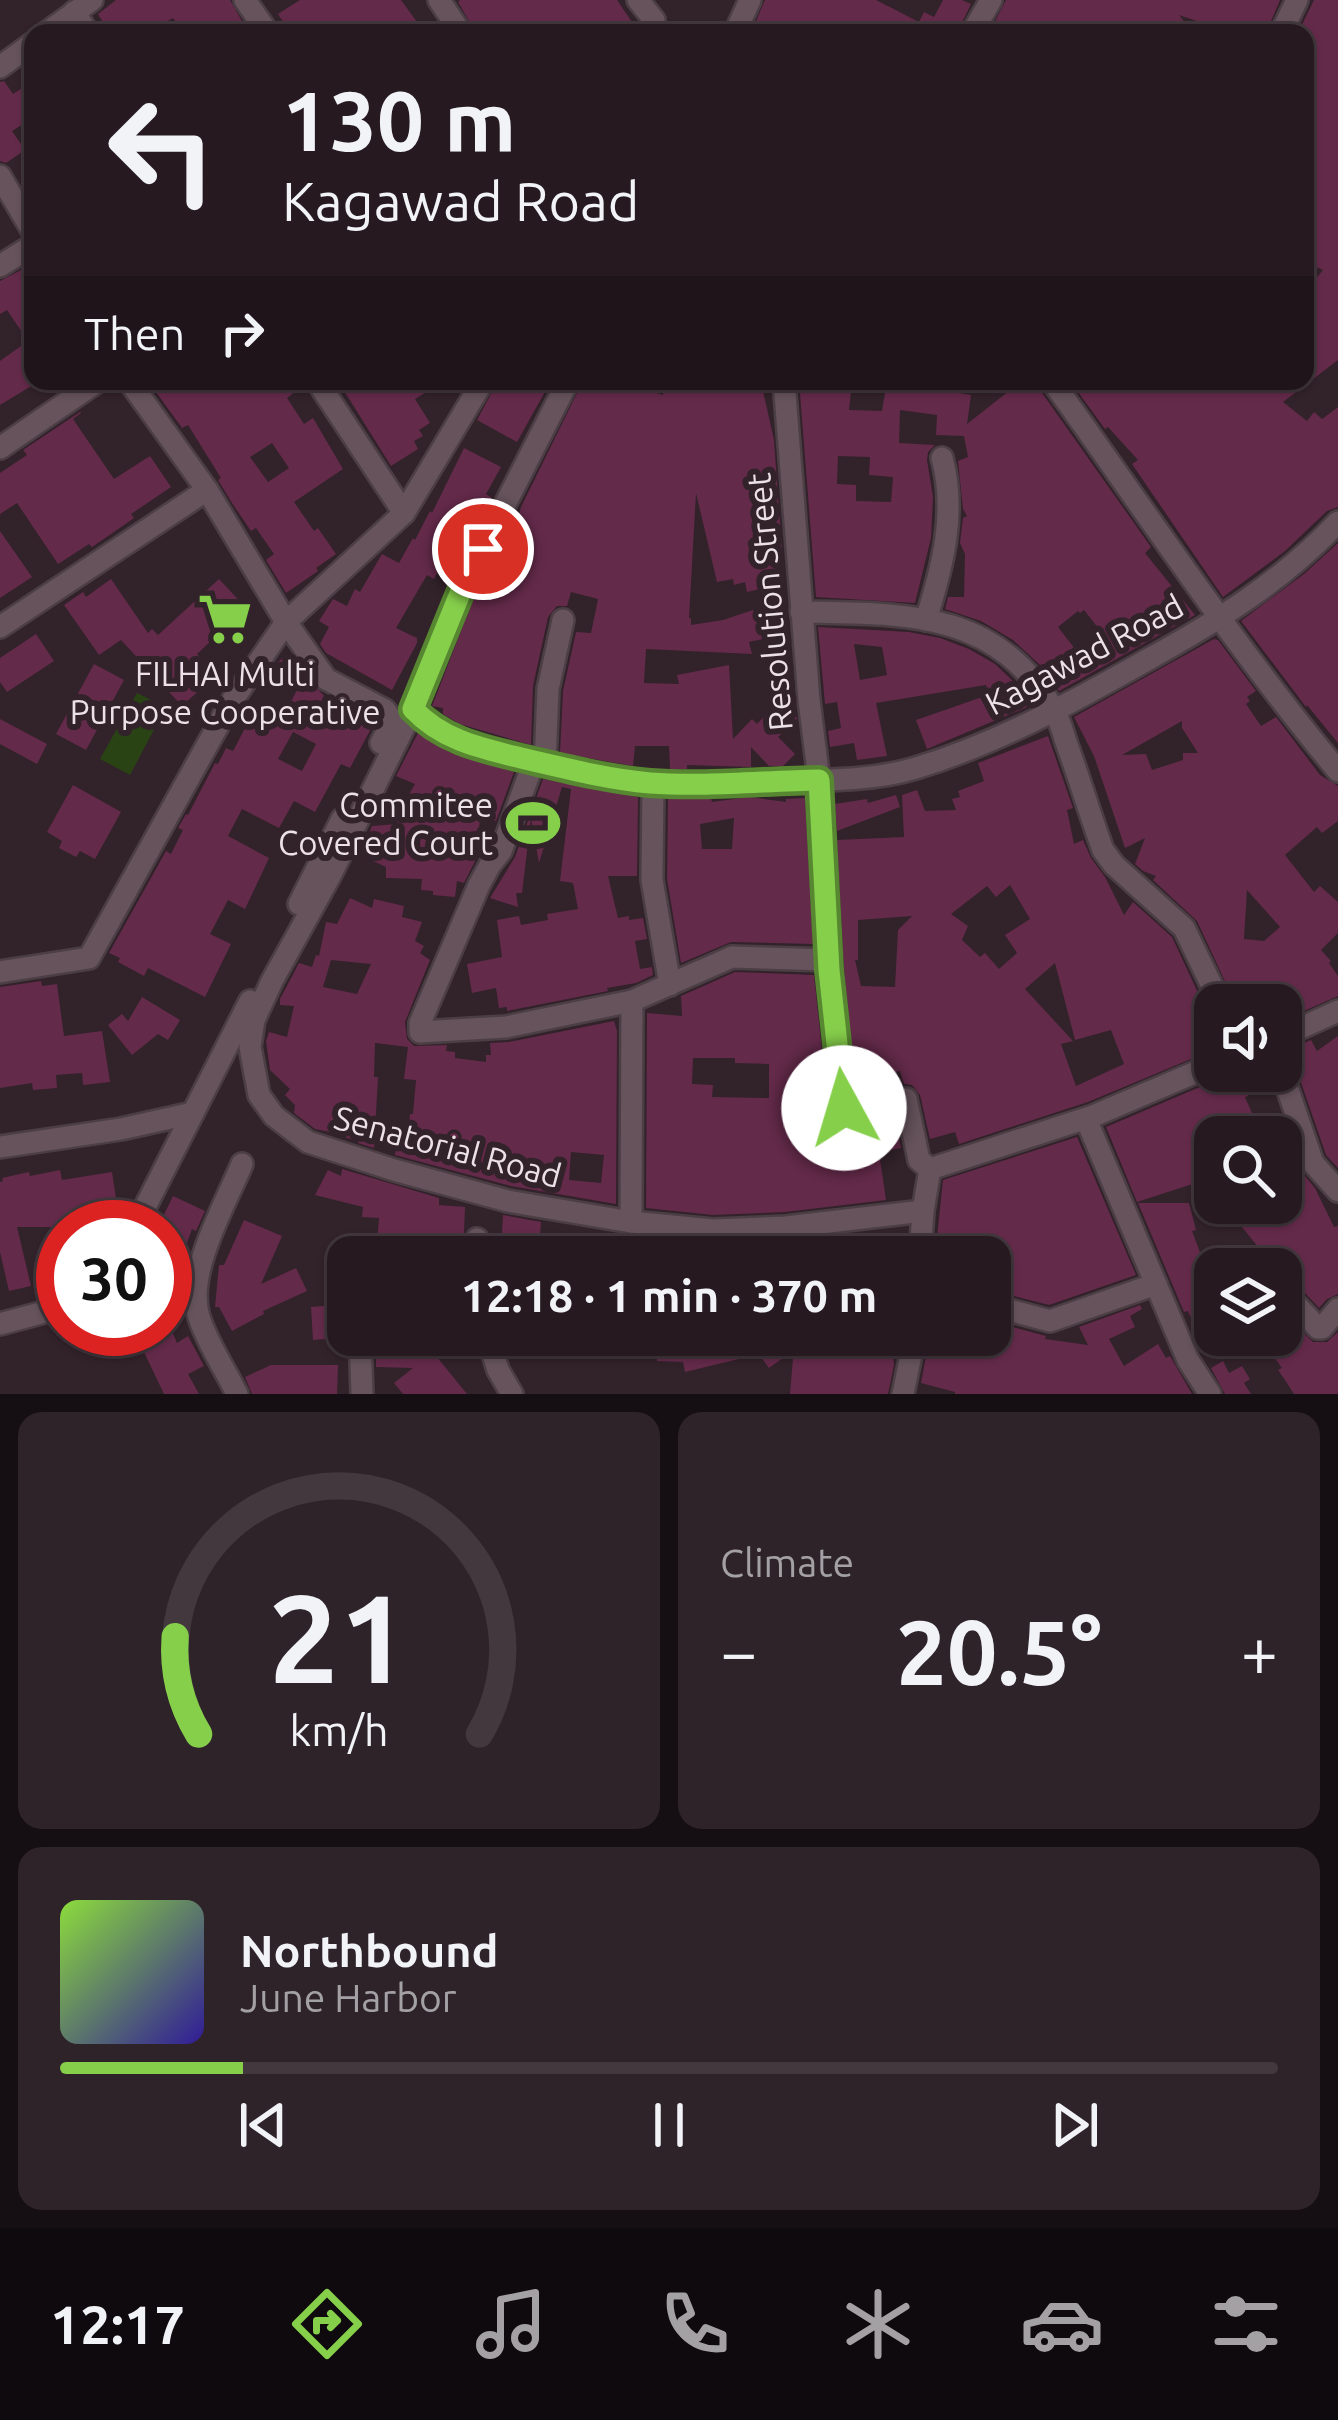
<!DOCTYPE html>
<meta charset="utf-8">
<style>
body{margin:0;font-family:Ubuntu,sans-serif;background:#2e2329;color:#f1f3f6;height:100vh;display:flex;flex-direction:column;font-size:45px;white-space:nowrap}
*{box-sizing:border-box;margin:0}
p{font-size:39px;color:#a4a1a5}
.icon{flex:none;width:66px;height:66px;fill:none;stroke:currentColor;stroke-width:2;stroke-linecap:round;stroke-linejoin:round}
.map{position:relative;height:1394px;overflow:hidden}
.panel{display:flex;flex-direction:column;gap:18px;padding:18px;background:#150e12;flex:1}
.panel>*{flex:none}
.guide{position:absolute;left:24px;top:24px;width:1290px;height:366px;border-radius:24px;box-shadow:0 3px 9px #0004,0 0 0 3px #42383e;background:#261a20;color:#f1f3f6;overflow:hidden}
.controls{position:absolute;left:1194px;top:984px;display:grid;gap:24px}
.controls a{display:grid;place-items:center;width:108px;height:108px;border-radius:24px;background:#261a20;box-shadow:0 3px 9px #0004,0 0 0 3px #42383e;font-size:60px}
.speed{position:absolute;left:36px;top:1200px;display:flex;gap:24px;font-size:60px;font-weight:700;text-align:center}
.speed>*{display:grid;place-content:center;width:156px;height:156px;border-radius:50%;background:#261a20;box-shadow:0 3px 9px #0004,0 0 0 3px #42383e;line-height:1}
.speed .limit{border:18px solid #d22;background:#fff;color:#111}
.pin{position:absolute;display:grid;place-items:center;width:102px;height:102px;color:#fff;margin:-51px;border:6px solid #fff;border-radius:50%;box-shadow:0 3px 12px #0007}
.me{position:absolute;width:132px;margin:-66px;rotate:354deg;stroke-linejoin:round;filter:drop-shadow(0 0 9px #0008)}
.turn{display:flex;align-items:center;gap:42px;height:252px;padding:0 60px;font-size:54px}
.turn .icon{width:156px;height:156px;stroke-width:2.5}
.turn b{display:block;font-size:84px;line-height:102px}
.then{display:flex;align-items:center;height:114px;padding:0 60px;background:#0003;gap:24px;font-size:45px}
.big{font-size:90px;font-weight:700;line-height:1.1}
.panel .widget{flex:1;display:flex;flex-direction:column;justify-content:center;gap:18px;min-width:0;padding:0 42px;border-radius:24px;background:#2e2329}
.panel .dial{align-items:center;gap:0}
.dial svg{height:312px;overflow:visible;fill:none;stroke:#42383e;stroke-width:7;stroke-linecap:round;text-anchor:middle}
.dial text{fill:#f1f3f6;stroke:none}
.song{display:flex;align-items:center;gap:36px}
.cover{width:144px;height:144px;border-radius:18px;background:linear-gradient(135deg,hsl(90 70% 55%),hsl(250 70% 35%))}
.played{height:12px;border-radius:6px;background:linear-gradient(90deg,#86cf4b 15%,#42383e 15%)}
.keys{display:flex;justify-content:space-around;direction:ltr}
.heat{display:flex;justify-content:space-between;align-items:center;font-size:66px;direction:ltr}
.panel .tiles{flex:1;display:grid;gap:18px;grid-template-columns:1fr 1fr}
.widget:last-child{grid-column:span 2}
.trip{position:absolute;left:327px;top:1236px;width:684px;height:120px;border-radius:24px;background:#261a20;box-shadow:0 3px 9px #0004,0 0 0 3px #42383e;font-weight:700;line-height:120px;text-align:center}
.tab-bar{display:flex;height:192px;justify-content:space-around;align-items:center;background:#0f0a0d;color:#a4a1a5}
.tab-bar .icon{width:84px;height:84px}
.tab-bar .selected{color:#86cf4b}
.tab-bar b{font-size:54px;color:#f1f3f6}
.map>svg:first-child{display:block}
.pitch{fill:#294315}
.building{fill:#642a4a;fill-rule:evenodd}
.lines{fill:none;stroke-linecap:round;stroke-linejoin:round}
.minor-casing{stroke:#4c3e45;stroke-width:26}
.minor{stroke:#66535c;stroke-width:21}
.route-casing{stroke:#578731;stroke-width:30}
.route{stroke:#86cf4b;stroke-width:21}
.labels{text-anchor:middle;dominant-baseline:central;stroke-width:12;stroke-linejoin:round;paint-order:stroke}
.street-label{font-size:33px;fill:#ece1e6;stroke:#32222a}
.poi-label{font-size:33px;fill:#ece1e6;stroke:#32222a}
</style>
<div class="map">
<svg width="1338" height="1394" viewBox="0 0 1338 1394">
<rect width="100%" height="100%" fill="#32222a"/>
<polygon class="pitch" points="137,693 166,707 130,775 100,759"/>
<g class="building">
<polygon points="116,0 230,0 246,28 239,33 183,33 173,18 147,33 109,33 98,14"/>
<polygon points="300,0 401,0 425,33 290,33 278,14"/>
<polygon points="460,0 617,0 636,28 635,33 476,33 458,2"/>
<polygon points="765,0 876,0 919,22 924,12 934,17 943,0 962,0 971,4 957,33 751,33"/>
<polygon points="1006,0 1280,0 1266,33 1232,33 1179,15 1193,33 989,33"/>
<polygon points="1314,0 1338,0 1338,360 1283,402 1307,421 1314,412 1322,419 1338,407 1338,507 1327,511 1285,551 1223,597 1132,464 1138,460 1108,427 1105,429 1070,381 1305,381 1305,292 1323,270 1305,262 1305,33 1298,33"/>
<polygon points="4,81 13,94 33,81 33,118 12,131 25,150 6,163 0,161 0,82"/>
<polygon points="25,268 33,280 33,381 38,382 0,405 0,361 28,341 7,310 0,314 0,281"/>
<path d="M148 381H302L303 386 287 398 304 424 313 418 343 469 294 502 314 531 318 528 336 554 316 568 318 571 286 593 266 560 274 554 256 528 251 531 232 503 218 480 221 478 188 425 182 428ZM272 443 289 468 268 482 250 457Z"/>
<polygon points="338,381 444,381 415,399 430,423 419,430 423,436 414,441 418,449 391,466"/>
<polygon points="498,381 551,381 517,442 477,420"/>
<polygon points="583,381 619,381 663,395 664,381 734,384 734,381 761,382 774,440 783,565 778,565 780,577 758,582 760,589 747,592 745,582 734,585 733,579 717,582 696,493 689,618 691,618 691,625 723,620 753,610 757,623 777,618 781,635 749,642 752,654 646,649 644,683 679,684 677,675 729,665 733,739 752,719 757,724 777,703 768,669 788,664 797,721 778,737 795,754 783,766 769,766 751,747 751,767 687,765 687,769 670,769 669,746 635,746 633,766 560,753 563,691 576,632 591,633 598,599 571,592 567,606 557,606 548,617 533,686 531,745 460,724 443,714 443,708 432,706 473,600 500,547 509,550 521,507"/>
<path d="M799 381H852L849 410 882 411 887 381 914 383 915 381H944L942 390 971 395 967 424 1009 391 1002 381H1037L1040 390 1151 547 1145 553 1195 615 1059 691 1041 666 1013 640 981 621 945 609 948 597H964L965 554 960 543 963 518 967 516 963 509 958 461 968 457 964 436 936 435 937 415 900 410 899 443 935 445 928 452 927 460 933 497 931 538 915 603 816 597ZM838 456 870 457 869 475 893 477 891 502 856 501V485L837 484ZM1084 610 1106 638 1082 658 1058 627 1078 611 1080 613Z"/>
<polygon points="80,412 81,413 73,419 114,479 150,456 171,487 131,514 134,518 111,534 92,547 89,544 58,564 17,503 0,514 0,473 27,455 23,450"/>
<polygon points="464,448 501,467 486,494 492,498 460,559 448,553 434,579 427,575 396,628 417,638 417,643 392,690 326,653 320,644 329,627 319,621 333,599 347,606 355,589 360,592 382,554 399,563 413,538 415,540 430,511 432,513"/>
<polygon points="0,531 32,577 0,598"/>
<polygon points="1338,543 1338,743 1307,705 1306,707 1241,621 1304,574"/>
<polygon points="111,579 148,633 152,629 158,635 219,579 246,608 197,654 216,675 182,706 121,640 99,655 64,605 83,592 86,597"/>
<path d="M818 627 909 632 940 638 969 649 995 664 1019 687 1032 705 927 749 916 720 988 695 986 685 876 703 887 756 857 760 854 743 830 747 828 731 841 728 837 702 825 704ZM854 644 882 647 887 675 860 680Z"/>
<polygon points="36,634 54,661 7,692 0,682 0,658"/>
<path d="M1214 639 1218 640 1256 691 1247 697 1250 701 1246 704 1261 726 1276 717 1320 775 1338 786V821L1322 833 1317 827 1285 855 1314 892 1320 886 1338 902V933L1321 950 1331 961 1329 963 1338 976V996L1281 1021V1005H1236L1197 921 1153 880 1156 876 1143 871 1135 864 1145 838 1125 848 1094 756 1074 717ZM1182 721V728L1198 753H1183V760L1152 770 1146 754 1122 755ZM1247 890 1280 927 1264 941 1244 939Z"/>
<path d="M286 655 328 700 374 723 350 768 341 764 315 812 294 801 279 828 242 809 228 836 269 858 245 909 228 900 210 934 231 944 205 997 148 968 144 976 118 962 120 958 109 953 166 851 171 854 183 830 178 828 186 814 188 815 215 763 218 764 226 748 233 751 253 713 278 726 296 692 273 667ZM293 732 316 744 302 771 278 759Z"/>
<polygon points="94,664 124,680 86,750 56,734"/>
<polygon points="0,719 47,744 37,764 0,744"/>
<polygon points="418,733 449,752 514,772 496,821 480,816 477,857 464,883 457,881 455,897 433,895 433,891 421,890 422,879 386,878 386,867 360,855 372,826 397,824 399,812 415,784 396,776"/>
<path d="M1048 736 1073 808 1067 810 1074 844 1083 840 1091 858 1105 877 1124 915 1133 902 1172 937 1207 1012 1215 1018V1049L1088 1102 959 1144 955 1132 930 1139 920 1095 912 1085 904 1084 900 1071 868 1077 870 1089 856 1091 844 969 837 840 904 837 902 795 917 790 925 811 956 810 952 799 960 797 958 791 984 781 978 763ZM1010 885 1030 919 1005 935 1017 953 999 969 985 953 980 957 962 940 968 926 951 914 987 886 996 897ZM912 916 898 930 895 987 861 986 855 960H858V920ZM1055 963 1075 1040 1111 1030 1124 1064 1076 1086 1061 1044 1073 1041 1025 989Z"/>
<polygon points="543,779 638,797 637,876 608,876 618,918 629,916 629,920 643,918 647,939 635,941 640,969 652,967 653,975 636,983 607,988 608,991 507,1011 507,1007 499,1008 496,988 472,993 467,964 502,957 497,920 519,916 521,925 548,920 547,914 578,909 573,883 560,881 571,789 562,787 539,863 531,818 522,893 516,893 518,907 490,898 515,857"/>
<polygon points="73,785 121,812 95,859 80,851 76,857 59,848 62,841 47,832"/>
<polygon points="896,795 900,807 837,831 835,804 867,799 868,803"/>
<path d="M749 797 786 802V799L805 798 813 944 731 942 681 963 667 879 668 799 711 798 712 802ZM734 818 732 849H702L700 824Z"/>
<path d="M350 898 372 908 374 899 404 906 402 917 422 922 415 941 424 946 420 953 430 960 405 1022 407 1039 414 1046 447 1045 446 1051 455 1052V1058L486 1062V1055H491L490 1043 509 1042 614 1021 617 1031 616 1204 511 1186 395 1155 398 1131 408 1134 410 1114H413L416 1080 404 1079 408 1047 375 1043 374 1077H378L374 1148 358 1143 359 1139 346 1138V1135L315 1129 294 1113 295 1105 285 1095 290 1089 270 1070 266 1041 269 1032 287 1037 294 1006 280 1005V999L299 963 312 967 316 955 319 956 326 922 337 924ZM331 960 371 964 357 994 323 987ZM571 1152 604 1155 601 1183 569 1180Z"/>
<path d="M735 972 814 975 825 1080H818L819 1105 798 1106 797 1148 856 1144 852 1122 894 1116 901 1148 879 1152 886 1200 785 1212 713 1215 646 1208 647 1013 682 1016 681 996ZM693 1058H735V1063L769 1064V1098L712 1097 713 1085 692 1084Z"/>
<polygon points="41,981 42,986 57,984 64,1036 102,1031 110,1082 83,1085 82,1073 56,1075 57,1088 33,1090 32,1083 0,1088 0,987"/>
<polygon points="142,997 180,1020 168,1040 158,1034 132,1055 108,1025 122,1014 128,1021"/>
<polygon points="1338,1036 1338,1168 1326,1155 1295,1065 1283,1052 1311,1040 1317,1051"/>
<polygon points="1228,1071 1266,1071 1268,1080 1245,1088 1248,1096 1245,1097 1257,1125 1277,1119 1282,1137 1228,1137 1220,1118 1195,1129 1205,1153 1211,1178 1137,1202 1106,1127 1221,1078"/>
<polygon points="1077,1137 1136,1275 1049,1305 990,1290 990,1257 935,1257 943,1180"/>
<polygon points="1291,1145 1299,1169 1315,1188 1334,1227 1338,1226 1338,1294 1327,1299 1319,1308 1292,1279 1281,1274 1281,1269 1255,1269 1267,1258 1242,1227 1231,1203 1281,1203 1281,1149"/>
<polygon points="342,1169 439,1198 439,1205 465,1207 463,1257 376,1257 379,1218 362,1217 363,1207 315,1195 328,1170 341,1176"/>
<polygon points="60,1170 62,1180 112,1172 118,1212 110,1227 17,1227 31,1286 9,1291 0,1252 0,1182 3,1181 2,1178 29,1172 30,1176"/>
<polygon points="173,1196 205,1211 196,1231 192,1229 167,1298 165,1227 158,1227"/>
<polygon points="1138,1203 1189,1203 1196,1230 1192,1231 1201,1255 1231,1250 1216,1259 1218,1269 1204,1267 1200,1269 1215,1299 1215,1335 1245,1335 1207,1355 1188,1311 1184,1312"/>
<polygon points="503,1215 541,1222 540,1235 502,1233"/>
<polygon points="244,1220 282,1236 261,1284 296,1268 307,1291 263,1311 264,1314 232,1331 219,1307 215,1307 219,1265 224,1265"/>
<polygon points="823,1238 825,1257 640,1257 642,1239 648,1239 714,1245"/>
<polygon points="336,1305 338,1338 313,1340 311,1307"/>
<polygon points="1140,1305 1142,1309 1130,1316 1135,1327 1109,1339 1124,1366 1158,1344 1166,1358 1170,1356 1192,1394 955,1394 955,1392 921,1383 930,1335 990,1335 990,1321 1046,1336 1045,1339 1088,1345 1079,1327"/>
<polygon points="1281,1311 1313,1342 1327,1342 1338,1332 1338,1394 1294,1394 1287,1383 1278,1370 1282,1368 1274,1357 1277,1354 1262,1335 1281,1335"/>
<polygon points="133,1329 171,1329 177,1343 188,1336 204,1366 188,1374 199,1394 164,1394"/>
<polygon points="388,1335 419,1335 467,1394 403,1394 394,1383 413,1368 376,1367 376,1354 389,1354"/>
<polygon points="678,1335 740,1335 747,1357 685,1372 683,1362 657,1361 657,1337 678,1337"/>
<polygon points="767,1335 773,1335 787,1355 769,1368 753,1346"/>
<polygon points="795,1335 891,1335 894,1365 888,1394 790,1394"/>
<polygon points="1223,1361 1229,1373 1242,1366 1250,1379 1244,1383 1251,1394 1225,1394 1211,1368"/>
<polygon points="271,1365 338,1365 337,1394 252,1394 245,1377"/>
</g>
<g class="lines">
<defs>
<g id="minor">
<polyline points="245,0 268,33"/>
<polyline points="439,0 461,33"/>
<polyline points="638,0 654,20 650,33"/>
<polyline points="74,12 88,33"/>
<polyline points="46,33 92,0"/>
<polyline points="735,33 750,0"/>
<polyline points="972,33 991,0"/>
<polyline points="1281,33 1297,0"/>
<polyline points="0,67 33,43"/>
<polyline points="0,176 33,232"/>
<polyline points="0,266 33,245"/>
<path d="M129 381 207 490 286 622 326 679 385 710C395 722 387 731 381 743"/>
<polyline points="317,381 404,513"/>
<polyline points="568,381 461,591 413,709 330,876 272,981 254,1020 250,1047 259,1095 274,1116 308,1142 394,1170 508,1201 631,1222 713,1230 786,1227 923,1211"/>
<polyline points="784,381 809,700 819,780 829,970 843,1108 906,1099 919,1160 930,1169"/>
<path d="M1052 381C1146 512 1235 647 1338 771"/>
<polyline points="0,448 98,381"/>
<path d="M801 612C904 614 996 609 1054 710 1060 720 1063 733 1067 745 1080 780 1090 815 1103 850L1114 865 1184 928 1221 1005"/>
<path d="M926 620C942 568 957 513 942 458"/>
<polyline points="0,627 207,490"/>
<path d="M413 709C446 744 490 749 536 762 574 772 613 780 652 783 694 786 738 781 780 781 824 780 873 781 916 768 998 743 1073 702 1147 660 1216 622 1284 580 1338 522"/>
<polyline points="534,761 501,851 490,865 479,885 420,1023 420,1032 506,1027 632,1001 732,957 829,960"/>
<polyline points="545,764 548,689 563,620"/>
<polyline points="653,783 652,880 670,985"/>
<polyline points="299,904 342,819"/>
<polyline points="0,972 89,958 230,704 286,622 404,513 483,381"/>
<polyline points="1281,1037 1338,1011"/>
<polyline points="1281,1070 1313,1163 1338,1191"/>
<polyline points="1086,1119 1188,1360 1210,1394"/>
<polyline points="0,1147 121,1129 193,1113"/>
<polyline points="631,1222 632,1001"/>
<polyline points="135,1227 250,1001"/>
<polyline points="477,1239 479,1257"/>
<polyline points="920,1257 923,1211 930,1169 1093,1116 1215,1064"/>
<polyline points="346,1281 348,1287"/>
<polyline points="1281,1289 1318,1328 1322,1328 1338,1309"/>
<polyline points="990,1305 1050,1321 1156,1284"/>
<polyline points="0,1324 63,1307"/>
<polyline points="360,1335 362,1394"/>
<polyline points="487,1335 498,1370 512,1394"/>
<path d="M237 1394C225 1369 207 1343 199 1317 185 1273 225 1205 242 1164"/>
<polyline points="903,1394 915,1335"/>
</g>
</defs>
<use href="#minor" class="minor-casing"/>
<use href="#minor" class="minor"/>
</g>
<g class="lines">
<defs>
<path id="route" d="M483 549 461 591 413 709C442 740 480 748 521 758 564 768 606 779 650 783 705 787 763 781 819 780L829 970 844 1108"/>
</defs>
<use href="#route" class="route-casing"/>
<use href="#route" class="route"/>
</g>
<defs>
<symbol id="supermarket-bare" viewBox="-9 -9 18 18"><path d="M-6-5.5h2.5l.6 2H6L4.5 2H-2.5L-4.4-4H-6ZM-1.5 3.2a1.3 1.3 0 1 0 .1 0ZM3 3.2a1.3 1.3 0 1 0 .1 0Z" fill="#86cf4b" stroke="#32222a" stroke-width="2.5" paint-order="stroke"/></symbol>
<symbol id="stadium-bare" viewBox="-9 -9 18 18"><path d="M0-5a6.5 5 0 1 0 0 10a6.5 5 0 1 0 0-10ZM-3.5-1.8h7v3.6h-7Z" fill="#86cf4b" stroke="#32222a" stroke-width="2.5" paint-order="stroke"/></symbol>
</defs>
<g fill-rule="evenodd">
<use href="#supermarket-bare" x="187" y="581" width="76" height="76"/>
<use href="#stadium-bare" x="495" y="785" width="76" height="76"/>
</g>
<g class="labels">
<g class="street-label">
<text transform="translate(769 602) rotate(-95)">Resolution Street</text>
<text transform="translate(1084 654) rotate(-28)">Kagawad Road</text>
<text transform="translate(448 1146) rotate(15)">Senatorial Road</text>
</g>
<g class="poi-label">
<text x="225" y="673">FILHAI Multi<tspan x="225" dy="38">Purpose Cooperative</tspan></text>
<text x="493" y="804" text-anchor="end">Commitee<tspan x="493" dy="38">Covered Court</tspan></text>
</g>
</g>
</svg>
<div class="controls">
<a><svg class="icon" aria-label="sound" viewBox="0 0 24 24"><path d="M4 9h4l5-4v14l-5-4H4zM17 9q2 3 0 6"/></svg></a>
<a><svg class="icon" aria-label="search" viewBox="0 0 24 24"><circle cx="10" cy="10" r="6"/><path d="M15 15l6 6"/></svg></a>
<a><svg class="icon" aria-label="layers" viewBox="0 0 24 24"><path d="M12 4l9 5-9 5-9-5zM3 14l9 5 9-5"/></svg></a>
</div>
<div class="speed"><div class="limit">30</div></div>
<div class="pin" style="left:483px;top:549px;background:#d93025"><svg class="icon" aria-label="arrive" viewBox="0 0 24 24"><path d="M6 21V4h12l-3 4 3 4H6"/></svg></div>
<svg class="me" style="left:844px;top:1108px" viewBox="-20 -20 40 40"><circle r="19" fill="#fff"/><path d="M0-13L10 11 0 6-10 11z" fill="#86cf4b"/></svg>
<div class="trip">12:18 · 1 min · 370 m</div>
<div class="guide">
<div class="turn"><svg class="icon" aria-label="left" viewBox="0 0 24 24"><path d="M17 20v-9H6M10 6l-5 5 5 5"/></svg><div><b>130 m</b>Kagawad Road</div></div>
<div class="then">Then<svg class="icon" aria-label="right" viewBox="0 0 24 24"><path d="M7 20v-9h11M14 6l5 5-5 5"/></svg></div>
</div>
</div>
<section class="panel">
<div class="tiles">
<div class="widget dial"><svg viewBox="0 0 100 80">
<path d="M14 69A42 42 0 1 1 86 69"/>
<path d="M14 69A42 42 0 0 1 8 44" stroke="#86cf4b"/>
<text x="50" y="56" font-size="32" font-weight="700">21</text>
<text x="50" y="72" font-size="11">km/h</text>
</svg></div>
<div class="widget"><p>Climate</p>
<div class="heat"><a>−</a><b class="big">20.5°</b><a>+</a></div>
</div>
<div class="widget">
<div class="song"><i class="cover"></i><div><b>Northbound</b><p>June Harbor</p></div></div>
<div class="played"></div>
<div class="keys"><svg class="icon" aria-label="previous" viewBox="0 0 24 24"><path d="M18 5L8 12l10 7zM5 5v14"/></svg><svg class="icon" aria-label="pause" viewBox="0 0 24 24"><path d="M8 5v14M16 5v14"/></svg><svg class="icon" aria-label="next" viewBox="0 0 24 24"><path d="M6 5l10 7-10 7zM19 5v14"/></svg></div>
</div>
</div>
</section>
<nav class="tab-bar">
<b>12:17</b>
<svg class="icon selected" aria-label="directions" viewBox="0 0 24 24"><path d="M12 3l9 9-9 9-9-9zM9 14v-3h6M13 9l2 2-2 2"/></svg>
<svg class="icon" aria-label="music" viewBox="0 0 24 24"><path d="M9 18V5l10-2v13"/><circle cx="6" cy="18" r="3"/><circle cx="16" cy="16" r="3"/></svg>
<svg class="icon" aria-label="phone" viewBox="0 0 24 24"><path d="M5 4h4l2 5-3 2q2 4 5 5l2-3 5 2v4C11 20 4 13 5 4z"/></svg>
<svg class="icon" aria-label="climate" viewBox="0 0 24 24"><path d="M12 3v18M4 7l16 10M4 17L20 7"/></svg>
<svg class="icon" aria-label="car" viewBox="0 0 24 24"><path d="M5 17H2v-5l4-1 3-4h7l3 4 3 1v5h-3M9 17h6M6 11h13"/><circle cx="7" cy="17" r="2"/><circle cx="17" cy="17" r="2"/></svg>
<svg class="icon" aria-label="filters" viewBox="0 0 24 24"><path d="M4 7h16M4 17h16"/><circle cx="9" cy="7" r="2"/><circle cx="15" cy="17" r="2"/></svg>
</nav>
